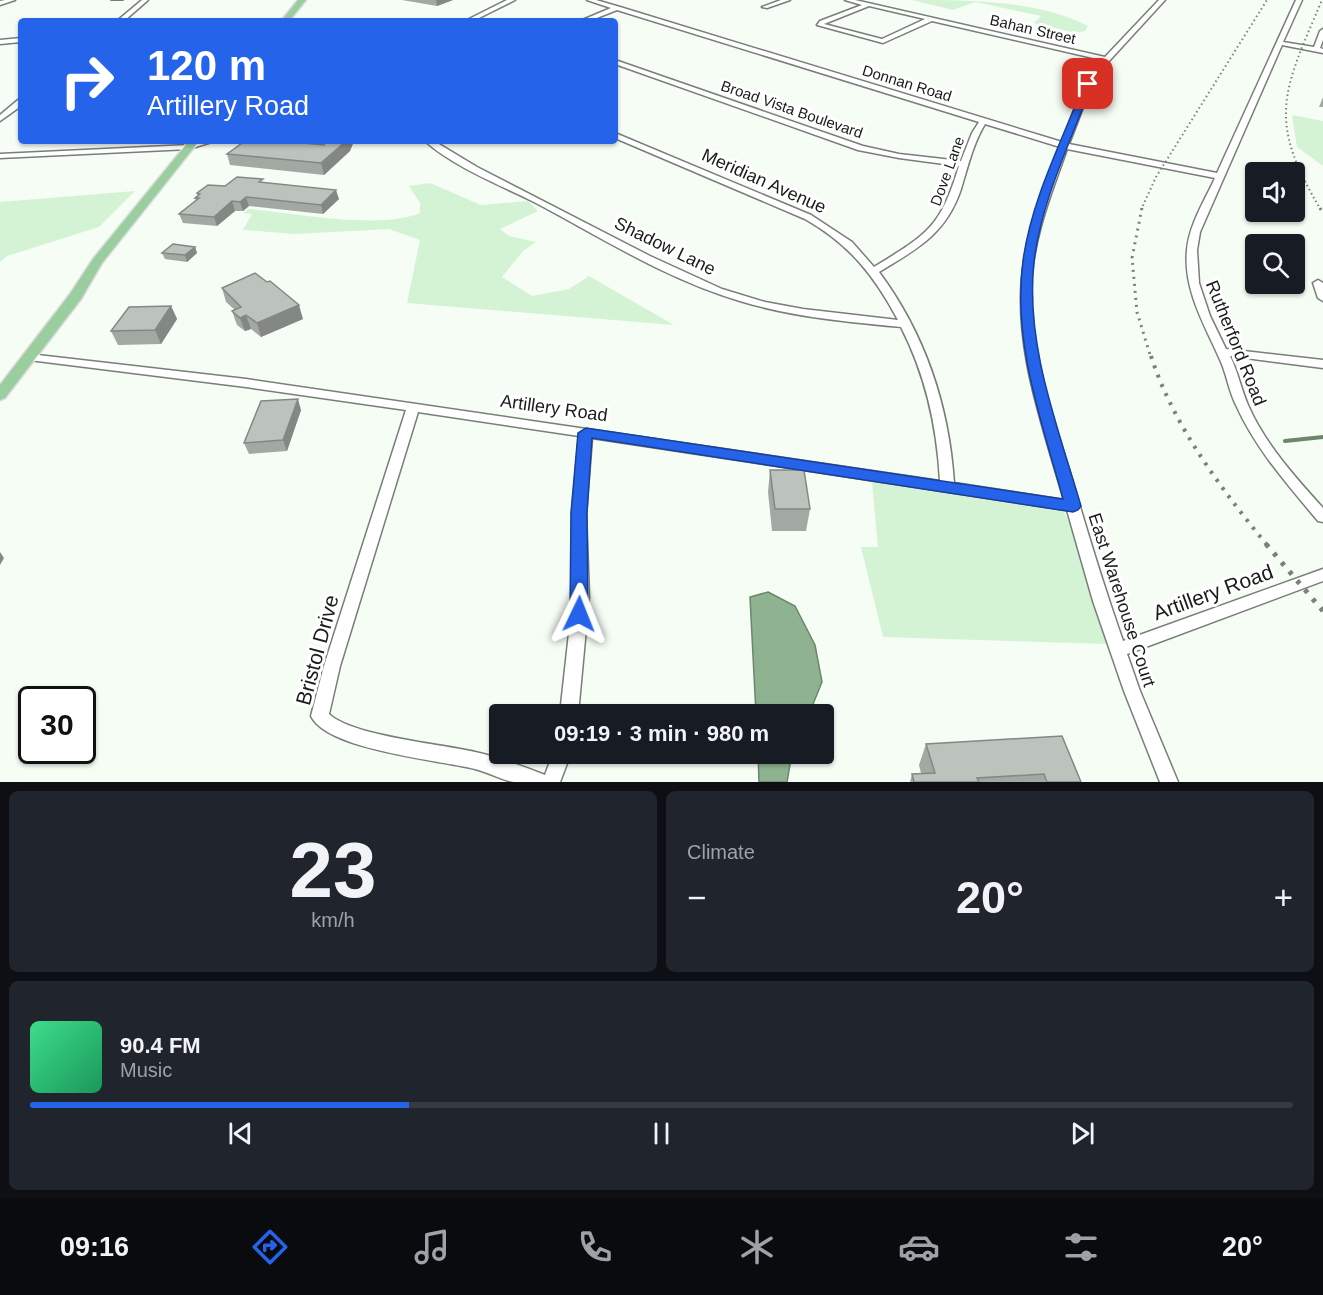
<!DOCTYPE html>
<meta charset="utf-8">
<style>
body{margin:0;font-family:Helvetica,sans-serif;background:#20242c;color:#f1f3f6;height:100vh;display:flex;flex-direction:column;font-size:22px;white-space:nowrap}
*{box-sizing:border-box;margin:0}
p{font-size:20px;color:#9ea1a6}
.icon{flex:none;width:33px;height:33px;fill:none;stroke:currentColor;stroke-width:2;stroke-linecap:round;stroke-linejoin:round}
.map{position:relative;height:782px;overflow:hidden}
.side{display:flex;flex-direction:column;gap:9px;padding:9px;background:#0d0f14;flex:1}
.side>*{flex:none}
.guide{position:absolute;left:18px;top:18px;width:600px;height:126px;border-radius:6px;box-shadow:0 2px 4px #0004;background:#2563eb;color:#fff;overflow:hidden}
.tools{position:absolute;left:1245px;top:162px;display:grid;gap:12px}
.tools a{display:grid;place-items:center;width:60px;height:60px;border-radius:6px;background:#171b24;box-shadow:0 2px 4px #0004;font-size:30px}
.speed{position:absolute;left:18px;top:686px;display:flex;gap:12px;font-size:30px;font-weight:700;text-align:center}
.speed>*{display:grid;place-content:center;width:78px;height:78px;border-radius:50%;background:#171b24;box-shadow:0 2px 4px #0004;line-height:1}
.speed .limit{border:3px solid #111;border-radius:9px;background:#fff;color:#111}
.pin{position:absolute;display:grid;place-items:center;width:51px;height:51px;color:#fff;margin:-26px;border-radius:12px;box-shadow:0 3px 9px #0006}
.me{position:absolute;width:66px;margin:-33px;rotate:2deg;stroke-linejoin:round;filter:drop-shadow(0 0 4px #0008)}
.turn{display:flex;align-items:center;gap:21px;height:126px;padding:0 30px;font-size:27px}
.turn .icon{width:78px;height:78px;stroke-width:2.5}
.turn b{display:block;font-size:42px;line-height:51px}
.big{font-size:45px;font-weight:800;line-height:1.1}
.side .tile{flex:1;display:flex;flex-direction:column;justify-content:center;gap:9px;min-width:0;padding:0 21px;border-radius:9px;background:#20242c}
.side .dial{align-items:center;gap:0}
.dial b{font-size:78px;line-height:1}
.song{display:flex;align-items:center;gap:18px}
.cover{width:72px;height:72px;border-radius:9px;background:linear-gradient(135deg,hsl(150 70% 55%),hsl(150 70% 35%))}
.played{height:6px;border-radius:3px;background:linear-gradient(90deg,#2563eb 30%,#363941 30%)}
.keys{display:flex;justify-content:space-around;direction:ltr}
.heat{display:flex;justify-content:space-between;align-items:center;font-size:33px;direction:ltr}
.side .tiles{flex:1;display:grid;gap:9px;grid-template-columns:1fr 1fr}
.tile:last-child{grid-column:span 2}
.trip{position:absolute;left:489px;top:704px;width:345px;height:60px;border-radius:6px;background:#171b24;box-shadow:0 2px 4px #0004;font-weight:800;line-height:60px;text-align:center}
.tab-bar{display:flex;height:96px;justify-content:space-around;align-items:center;background:#090b0e;color:#9ea1a6}
.tab-bar .icon{width:42px;height:42px}
.tab-bar .active{color:#2563eb}
.tab-bar b{font-size:27px;color:#f1f3f6}
.map>svg:first-child{display:block}
.green{fill:#d4f3d5}
.water{fill:#8fb390;stroke:#6c866c;stroke-width:1.5}
.lines{fill:none;stroke-linecap:round;stroke-linejoin:round}
.stream-far1{stroke:#6c866c;stroke-width:2}
.stream{stroke:#6c866c;stroke-width:4}
.minor-casing{stroke:#787e78;stroke-width:3}
.major-casing{stroke:#dadbda;stroke-width:3}
.minor{fill:#fff;fill-rule:evenodd}
.major{fill:#9bce9f;fill-rule:evenodd}
.rail-far3{stroke:#7b807b;stroke-width:2;stroke-dasharray:1.5 3;stroke-linecap:butt}
.rail-far2{stroke:#7b807b;stroke-width:3;stroke-dasharray:2 5;stroke-linecap:butt}
.rail-far1{stroke:#7b807b;stroke-width:4;stroke-dasharray:3 7;stroke-linecap:butt}
.rail{stroke:#7b807b;stroke-width:5;stroke-dasharray:4 8;stroke-linecap:butt}
.wall{fill:#a2a8a2}
.shaded-wall{fill:#848884}
.building{fill:#bcc3bc;stroke:#848884;stroke-width:1.5}
.route{fill:#2563eb;stroke:#184099;stroke-width:1.5}
.labels{text-anchor:middle;dominant-baseline:central;stroke-width:6;stroke-linejoin:round;paint-order:stroke}
.far-street-label{font-size:15px;fill:#191c19;stroke:#fff}
.street-label{font-size:18px;fill:#191c19;stroke:#fff}
.near-street-label{font-size:21px;fill:#191c19;stroke:#fff}
</style>
<div class="map">
<svg width="1323" height="782" viewBox="0 0 1323 782">
<rect width="100%" height="100%" fill="#f5fdf5"/>
<g class="green">
<path d="M912 0C968 0 1038 0 1088 26L1085 31 1075 33 1034 23 1041 16 975 2 953 10Z"/>
<polygon points="1292,115 1323,121 1323,166 1297,147"/>
<path d="M430 183 481 205 528 201 538 211 500 229 509 236 536 242 523 251 502 277 532 296 569 289 589 276 674 325 407 303 420 240 389 229 295 234 243 230 252 214 243 213 249 209C294 213 380 230 420 213V203L409 186Z"/>
<polygon points="135,191 99,227 7,256 0,262 0,202"/>
<polygon points="872,482 1058,500 1076,536 1107,644 883,637 861,547 878,547"/>
</g>
<g class="water">
<polygon points="768,592 795,606 815,645 822,682 809,714 756,714 750,597"/>
<polygon points="758,753 792,753 787,782 759,782"/>
</g>
<g class="lines">
<polyline class="stream-far1" points="111,0 123,0"/>
<polyline class="stream" points="1285,441 1323,437"/>
<defs>
<g id="minor">
<polygon points="5,0 15,0 0,5 0,1"/>
<polygon points="142,0 148,0 124,21 117,21"/>
<polygon points="507,0 515,0 473,21 465,21"/>
<path d="M587 0H596L620 7 1062 142 1084 84 1102 60 932 21 883 43 817 25 820 21 862 5 845 0H855L1105 57 1159 0H1165L1099 72 1092 84 1069 144 1217 173 1296 0H1302L1283 42 1314 47 1320 31 1323 29V40L1320 48 1323 49V53L1282 45 1200 232 1197 250 1199 283 1210 316 1226 349 1323 360V368L1230 356C1238 372 1241 389 1248 405 1265 444 1295 477 1323 508V522L1318 521C1288 485 1255 448 1236 405 1229 391 1227 376 1221 362 1206 327 1183 291 1187 250 1189 225 1205 200 1215 178L1067 149C1051 194 1032 240 1031 289 1031 354 1052 415 1071 476 1087 531 1104 587 1123 641L1323 569V581L1127 654 1140 691 1178 782H1160L1124 691 1093 601 1067 510 592 438 586 513 589 597 578 714H560L573 597 572 513 579 436 418 412 340 666 329 714C352 736 441 744 475 752 498 757 522 766 545 775L553 753H571L560 782C546 782 528 782 514 782 501 780 488 772 475 769 439 760 327 750 311 716L324 666 406 410 246 387 29 360 23 357 29 354 246 379 940 481C937 426 926 376 901 327 847 322 792 317 740 301 668 280 602 238 536 203 502 186 452 166 425 141H434L477 167 650 256 722 289 765 302 803 309 898 320C874 275 849 244 805 219L615 138V133L811 215 852 242 874 267C928 234 940 228 959 166L899 158 858 150 615 64V60L863 146 899 154 961 161 972 133 979 122 617 10 589 21H580L611 8ZM869 6 925 19 882 39 824 24ZM985 124 1060 147C1046 184 1030 221 1024 261 1011 342 1042 423 1064 500L954 483C949 406 925 334 879 272 917 249 946 234 961 189 968 166 973 144 985 124Z"/>
<polygon points="781,0 790,0 767,8 762,7"/>
<polygon points="21,38 21,42 0,44 0,40"/>
<polygon points="18,100 21,100 21,106 0,121 0,115"/>
<polygon points="202,141 215,141 189,149 0,158 0,154 189,145"/>
<polygon points="1318,280 1323,283 1323,301 1318,298 1313,283"/>
</g>
<g id="major">
<polygon points="298,0 306,0 289,21 281,21"/>
<polygon points="189,141 199,141 102,263 81,299 5,398 0,400 0,385 70,294 93,259"/>
</g>
</defs>
<use href="#minor" class="minor-casing"/>
<use href="#major" class="major-casing"/>
<use href="#minor" class="minor"/>
<use href="#major" class="major"/>
<g class="rail-far3">
<polyline points="1141,210 1156,177 1267,0"/>
<path d="M1321 210C1266 119 1283 92 1322 0"/>
</g>
<g class="rail-far2">
<polyline points="1142,208 1132,258 1137,312 1151,358"/>
<polyline points="1320,208 1323,214"/>
</g>
<path class="rail-far1" d="M1151 356C1173 425 1222 490 1267 545"/>
<polyline class="rail" points="1266,544 1323,611"/>
</g>
<g class="wall">
<polygon points="402,0 453,0 437,6"/>
<polygon points="1323,97 1323,107 1319,107"/>
<polygon points="326,141 354,141 350,151 324,175 230,165 227,154 324,145"/>
<polygon points="264,183 339,199 323,214 249,206 243,211 235,211 217,226 183,223 179,214 196,201 195,198 197,196 197,193 225,186"/>
<polygon points="195,247 197,253 187,262 165,259 162,253"/>
<polygon points="222,288 303,319 261,337 251,329 245,331 237,325 232,311 235,310 226,302"/>
<polygon points="171,306 177,319 161,344 118,345 111,331"/>
<polygon points="301,410 287,451 249,454 244,443"/>
<polygon points="770,470 810,509 806,531 772,531 768,492"/>
<polygon points="926,744 1081,782 910,782 912,774 921,773 919,765"/>
</g>
<g class="shaded-wall">
<polygon points="436,0 453,0 437,6"/>
<polygon points="346,141 354,141 350,151 324,175 321,163"/>
<polygon points="336,190 339,199 323,214 321,205"/>
<polygon points="246,197 249,206 243,211 240,202"/>
<polygon points="232,201 235,211 217,226 214,217"/>
<polygon points="195,247 197,253 187,262 185,255"/>
<polygon points="299,305 303,319 261,337 257,323"/>
<polygon points="171,306 177,319 161,344 155,330"/>
<polygon points="246,315 251,329 245,331 240,318"/>
<polygon points="298,399 301,410 287,451 283,440"/>
<polygon points="0,552 4,558 0,565"/>
</g>
<g class="building">
<polygon points="245,141 282,141 324,145 326,141 346,141 321,163 227,154"/>
<polygon points="237,177 263,179 259,182 336,190 321,205 246,197 240,202 232,201 214,217 179,214 199,198 195,198 200,194 197,193 208,185 225,186"/>
<polygon points="173,244 195,247 185,255 162,253"/>
<polygon points="255,273 267,282 270,281 299,305 257,323 246,315 240,318 232,311 241,307 222,288"/>
<polygon points="171,306 155,330 111,331 129,307"/>
<polygon points="298,399 283,440 244,443 261,401"/>
<polygon points="770,470 804,470 810,509 775,509"/>
<polygon points="1062,736 1081,782 1047,782 1044,774 977,778 979,782 914,782 912,774 935,773 926,744"/>
</g>
<path class="route" d="M1088 82 1092 84C1071 141 1041 201 1034 262 1025 345 1058 427 1081 506L1078 510 1073 512 592 438 587 513 588 614 586 619 579 622 573 619 570 614 571 513 578 433 586 428 1063 499C1042 422 1012 343 1023 261 1031 200 1062 141 1084 84Z"/>
<g class="labels">
<g class="far-street-label">
<text transform="translate(1033 29) rotate(13)">Bahan Street</text>
<text transform="translate(907 83) rotate(17)">Donnan Road</text>
<text transform="translate(792 109) rotate(19)">Broad Vista Boulevard</text>
<text transform="translate(947 171) rotate(-70)">Dove Lane</text>
</g>
<g class="street-label">
<text transform="translate(764 181) rotate(24)">Meridian Avenue</text>
<text transform="translate(665 246) rotate(26)">Shadow Lane</text>
<text transform="translate(1236 343) rotate(68)">Rutherford Road</text>
<text transform="translate(554 408) rotate(8)">Artillery Road</text>
<text transform="translate(1122 600) rotate(72)">East Warehouse Court</text>
</g>
<g class="near-street-label">
<text transform="translate(1213 592) rotate(-20)">Artillery Road</text>
<text transform="translate(317 650) rotate(-75)">Bristol Drive</text>
</g>
</g>
</svg>
<div class="tools">
<a><svg class="icon" aria-label="sound" viewBox="0 0 24 24"><path d="M4 9h4l5-4v14l-5-4H4zM17 9q2 3 0 6"/></svg></a>
<a><svg class="icon" aria-label="search" viewBox="0 0 24 24"><circle cx="10" cy="10" r="6"/><path d="M15 15l6 6"/></svg></a>
</div>
<div class="speed"><div class="limit">30</div></div>
<div class="pin" style="left:1088px;top:84px;background:#d93025"><svg class="icon" aria-label="arrive" viewBox="0 0 24 24"><path d="M6 21V4h12l-3 4 3 4H6"/></svg></div>
<svg class="me" style="left:579px;top:614px" viewBox="-20 -20 40 40"><path d="M0-17L14 15 0 8-14 15z" fill="#2563eb" stroke="#fff" stroke-width="4"/></svg>
<div class="trip">09:19 · 3 min · 980 m</div>
<div class="guide">
<div class="turn"><svg class="icon" aria-label="right" viewBox="0 0 24 24"><path d="M7 20v-9h11M14 6l5 5-5 5"/></svg><div><b>120 m</b>Artillery Road</div></div>
</div>
</div>
<section class="side">
<div class="tiles">
<div class="tile dial"><b>23</b><p>km/h</p></div>
<div class="tile"><p>Climate</p>
<div class="heat"><a>−</a><b class="big">20°</b><a>+</a></div>
</div>
<div class="tile">
<div class="song"><i class="cover"></i><div><b>90.4 FM</b><p>Music</p></div></div>
<div class="played"></div>
<div class="keys"><svg class="icon" aria-label="previous" viewBox="0 0 24 24"><path d="M18 5L8 12l10 7zM5 5v14"/></svg><svg class="icon" aria-label="pause" viewBox="0 0 24 24"><path d="M8 5v14M16 5v14"/></svg><svg class="icon" aria-label="next" viewBox="0 0 24 24"><path d="M6 5l10 7-10 7zM19 5v14"/></svg></div>
</div>
</div>
</section>
<nav class="tab-bar">
<b>09:16</b>
<svg class="icon active" aria-label="directions" viewBox="0 0 24 24"><path d="M12 3l9 9-9 9-9-9zM9 14v-3h6M13 9l2 2-2 2"/></svg>
<svg class="icon" aria-label="music" viewBox="0 0 24 24"><path d="M9 18V5l10-2v13"/><circle cx="6" cy="18" r="3"/><circle cx="16" cy="16" r="3"/></svg>
<svg class="icon" aria-label="phone" viewBox="0 0 24 24"><path d="M5 4h4l2 5-3 2q2 4 5 5l2-3 5 2v4C11 20 4 13 5 4z"/></svg>
<svg class="icon" aria-label="climate" viewBox="0 0 24 24"><path d="M12 3v18M4 7l16 10M4 17L20 7"/></svg>
<svg class="icon" aria-label="car" viewBox="0 0 24 24"><path d="M5 17H2v-5l4-1 3-4h7l3 4 3 1v5h-3M9 17h6M6 11h13"/><circle cx="7" cy="17" r="2"/><circle cx="17" cy="17" r="2"/></svg>
<svg class="icon" aria-label="filters" viewBox="0 0 24 24"><path d="M4 7h16M4 17h16"/><circle cx="9" cy="7" r="2"/><circle cx="15" cy="17" r="2"/></svg>
<b>20°</b>
</nav>
